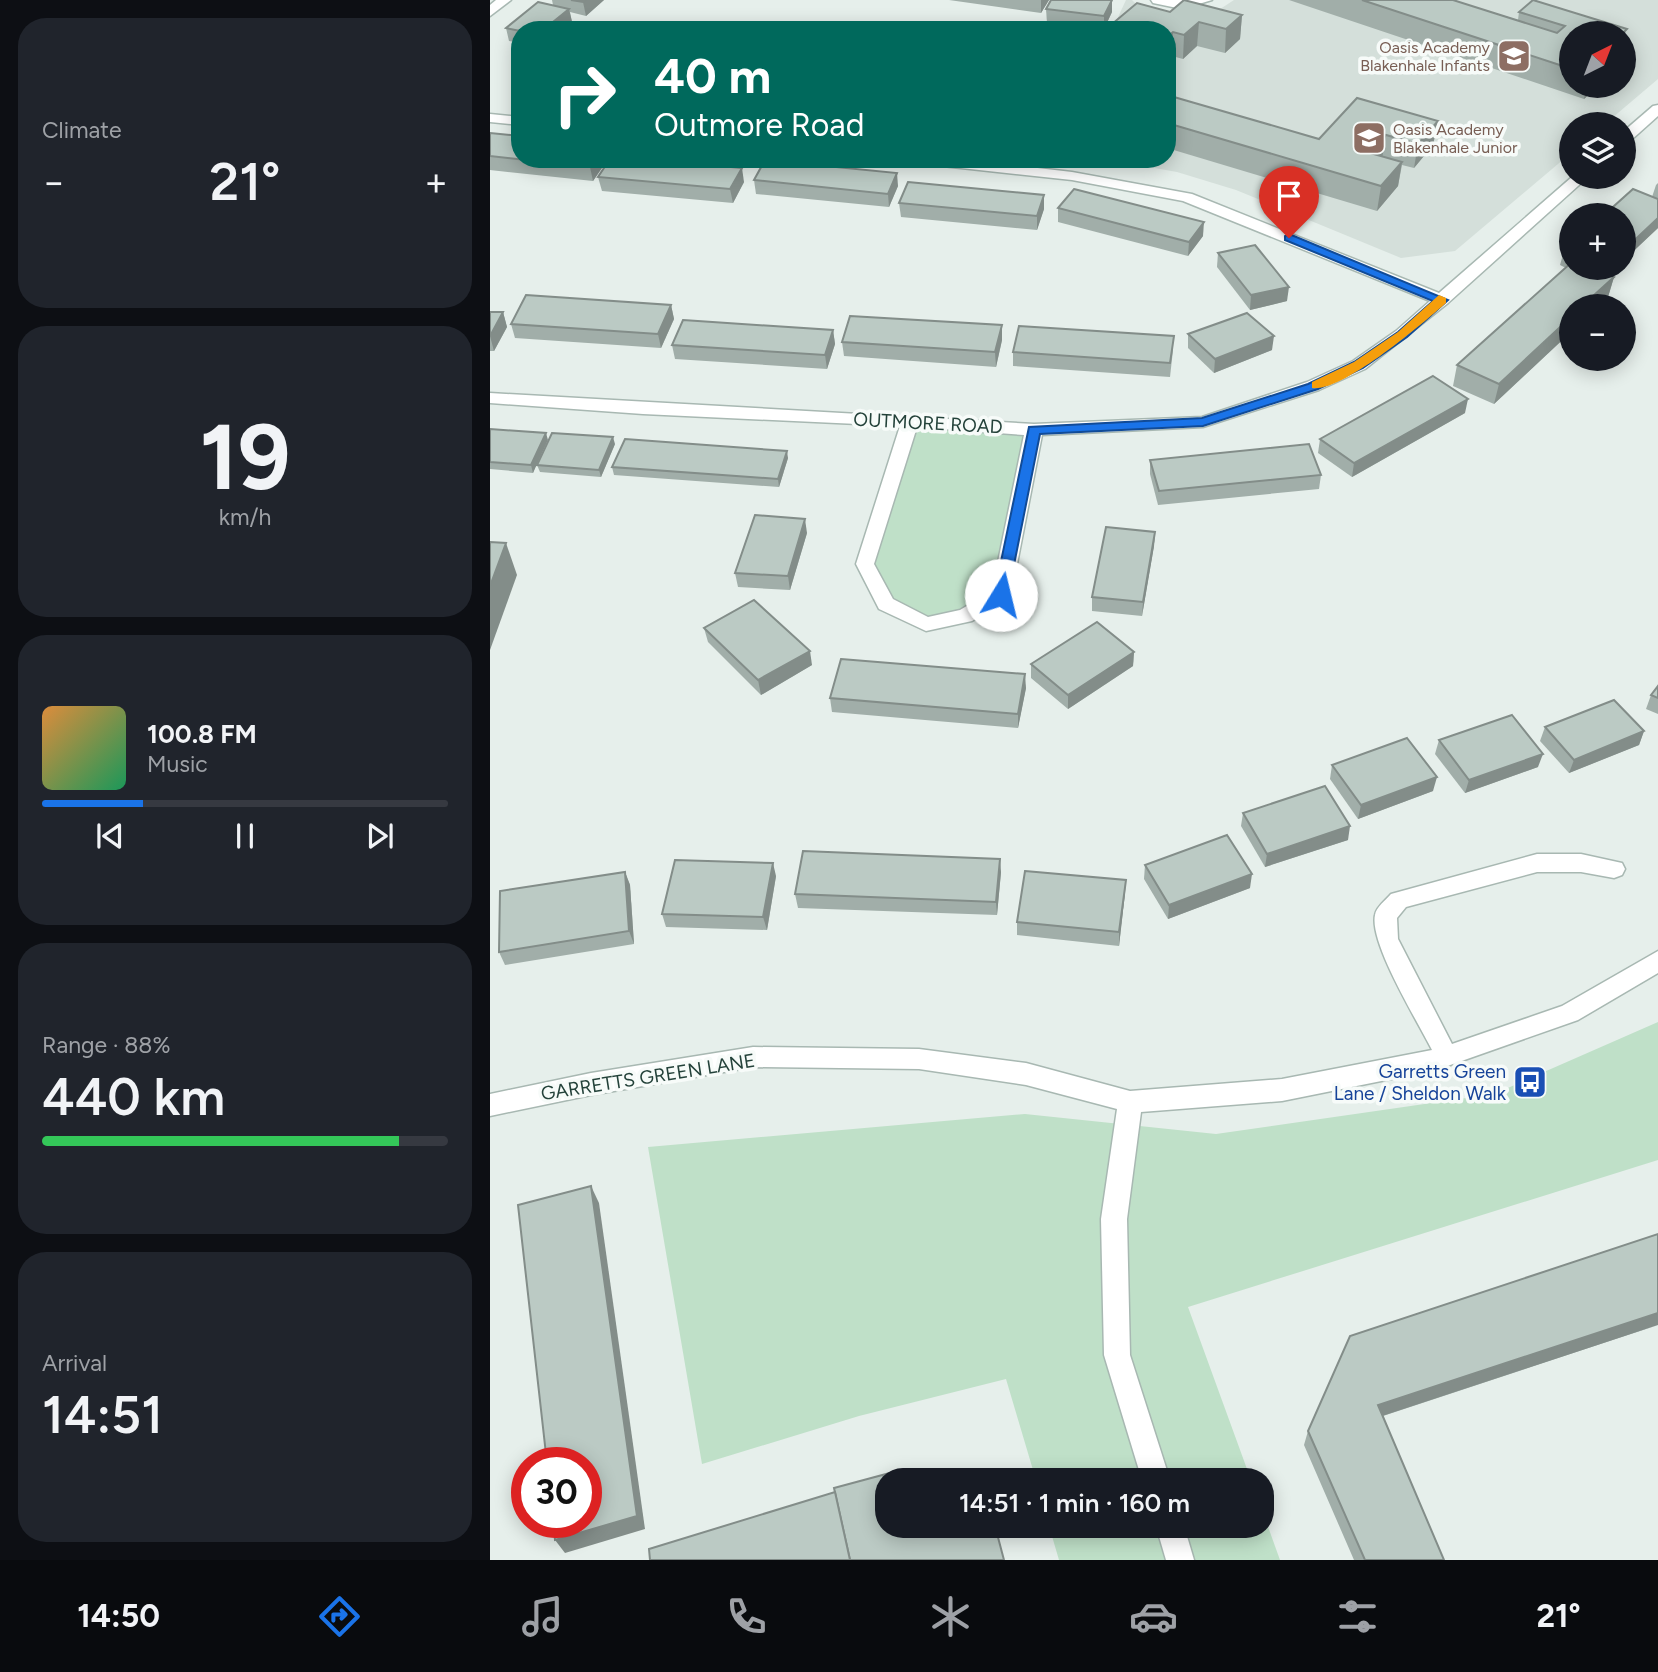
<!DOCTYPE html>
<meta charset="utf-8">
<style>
body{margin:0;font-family:Figtree,sans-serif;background:#20242c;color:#f1f3f6;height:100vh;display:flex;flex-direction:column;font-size:26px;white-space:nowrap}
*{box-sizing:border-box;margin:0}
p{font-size:23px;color:#9ea1a6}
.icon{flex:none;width:38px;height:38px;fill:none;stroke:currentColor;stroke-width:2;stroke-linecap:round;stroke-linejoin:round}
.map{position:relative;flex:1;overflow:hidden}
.panel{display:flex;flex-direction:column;gap:18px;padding:18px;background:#0d0f14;width:490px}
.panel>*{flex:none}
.guide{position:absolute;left:21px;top:21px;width:665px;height:147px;border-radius:28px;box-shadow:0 4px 18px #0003;background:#00695c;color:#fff;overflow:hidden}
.needle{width:46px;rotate:42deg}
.buttons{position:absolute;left:1069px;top:21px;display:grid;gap:14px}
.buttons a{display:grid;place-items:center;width:77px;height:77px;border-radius:50%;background:#171b24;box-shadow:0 4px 18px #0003;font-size:35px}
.speed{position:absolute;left:21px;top:1447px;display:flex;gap:14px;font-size:35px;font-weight:700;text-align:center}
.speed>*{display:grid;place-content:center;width:91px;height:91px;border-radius:50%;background:#171b24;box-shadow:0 4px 18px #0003;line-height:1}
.speed .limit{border:10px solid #d22;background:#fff;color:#111}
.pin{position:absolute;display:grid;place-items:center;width:60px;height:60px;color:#fff;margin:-72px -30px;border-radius:50% 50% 50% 0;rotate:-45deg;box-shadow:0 0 7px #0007}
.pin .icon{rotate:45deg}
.me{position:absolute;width:77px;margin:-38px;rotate:9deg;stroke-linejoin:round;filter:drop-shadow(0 0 5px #0008)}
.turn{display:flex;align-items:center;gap:24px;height:147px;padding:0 28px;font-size:32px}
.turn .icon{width:91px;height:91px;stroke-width:2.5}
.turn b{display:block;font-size:49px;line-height:60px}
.big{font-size:52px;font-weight:600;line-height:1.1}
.panel .widget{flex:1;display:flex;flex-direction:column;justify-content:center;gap:10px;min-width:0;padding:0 24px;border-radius:28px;background:#20242c}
.panel .dial{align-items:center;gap:0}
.dial b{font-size:91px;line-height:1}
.song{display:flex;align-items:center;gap:21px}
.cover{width:84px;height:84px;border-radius:10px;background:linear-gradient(135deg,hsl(30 70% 55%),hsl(150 70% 35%))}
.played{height:7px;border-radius:4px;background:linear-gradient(90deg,#1a73e8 25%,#363941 25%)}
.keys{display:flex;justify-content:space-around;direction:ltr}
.heat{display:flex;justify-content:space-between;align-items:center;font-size:38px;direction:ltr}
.charge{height:10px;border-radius:5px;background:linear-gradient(90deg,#34c759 88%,#363941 0)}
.trip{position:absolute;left:385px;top:1468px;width:399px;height:70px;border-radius:28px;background:#171b24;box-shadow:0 4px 18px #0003;font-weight:600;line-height:70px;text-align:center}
.menu{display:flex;height:112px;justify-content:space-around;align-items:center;background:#090b0e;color:#9ea1a6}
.menu .icon{width:49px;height:49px}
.menu .active{color:#1a73e8}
.menu b{font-size:32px;color:#f1f3f6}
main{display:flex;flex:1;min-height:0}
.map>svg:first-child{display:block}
.built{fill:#d4dfda;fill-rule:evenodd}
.green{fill:#bfe0c8}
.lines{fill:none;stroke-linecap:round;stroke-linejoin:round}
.minor-casing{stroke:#a8b8b2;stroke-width:3}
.minor{fill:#fff;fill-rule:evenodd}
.wall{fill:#a1aea9}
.shaded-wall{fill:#838d89}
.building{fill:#bbcac4;stroke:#838d89;stroke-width:2}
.route{fill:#1a73e8;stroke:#114b97;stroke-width:2}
.slow{fill:#f59e0b}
.labels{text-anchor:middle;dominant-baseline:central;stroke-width:7;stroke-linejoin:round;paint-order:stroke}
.far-education-label{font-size:16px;fill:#785e54;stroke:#f7fbf9;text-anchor:end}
.street-label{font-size:19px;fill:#24423a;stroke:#f7fbf9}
.transit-label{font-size:19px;fill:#164399;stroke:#f7fbf9;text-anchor:end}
</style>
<main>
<section class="panel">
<div class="widget"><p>Climate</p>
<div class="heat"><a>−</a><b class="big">21°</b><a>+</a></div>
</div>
<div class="widget dial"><b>19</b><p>km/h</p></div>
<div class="widget">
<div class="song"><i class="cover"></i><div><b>100.8 FM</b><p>Music</p></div></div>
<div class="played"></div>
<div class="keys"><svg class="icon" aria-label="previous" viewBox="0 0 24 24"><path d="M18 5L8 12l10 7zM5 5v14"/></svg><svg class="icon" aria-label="pause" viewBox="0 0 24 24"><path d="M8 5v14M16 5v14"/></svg><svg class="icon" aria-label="next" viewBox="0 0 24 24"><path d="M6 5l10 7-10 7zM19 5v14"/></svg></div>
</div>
<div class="widget"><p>Range · 88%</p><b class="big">440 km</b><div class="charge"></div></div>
<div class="widget"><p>Arrival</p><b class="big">14:51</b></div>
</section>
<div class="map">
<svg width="1168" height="1560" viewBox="0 0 1168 1560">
<rect width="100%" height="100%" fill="#e6efeb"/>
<path class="built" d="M636 0H642L646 4 678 15 724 13 744 0H1168V79L1115 124H1082L1081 153 965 251 911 258 746 190 687 172 614 159H677V30H622ZM1082 33H1134V86H1082Z"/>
<g class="green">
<polygon points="420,421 544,430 511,595 436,624 396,604 375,564"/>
<polygon points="1168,1022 1168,1160 698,1307 761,1480 546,1480 516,1379 369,1416 212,1464 158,1147 535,1114 726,1134 1004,1094"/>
<polygon points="772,1510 790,1560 569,1560 559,1526 772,1526"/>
</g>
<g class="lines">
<defs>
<g id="minor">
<polygon points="6,0 21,0 0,16 0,5"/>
<polygon points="661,0 722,0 692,9 663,3"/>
<polygon points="1168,105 1168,116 1139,142 1134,143 1134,131 1163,106"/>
<polygon points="0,114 30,117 30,125 0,122"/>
<path d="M418 159H468L582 172 702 194 949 293 1082 177H1098L958 303 875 369 829 390 713 427 552 435 521 595 518 600 482 621 436 631 389 609 366 564 410 426 153 414 0 403V393L544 424 712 417 817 382 863 361 906 331 940 301 693 201 582 180 425 163ZM427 427 534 435 502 591 470 610 438 617 403 599 384 564Z"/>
<path d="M1047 854H1091L1132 863 1135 869 1132 875 1124 878 1091 872H1047L916 907 907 918 908 939 962 1044 1072 1006 1168 951V973L1088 1020 946 1070 792 1101 651 1112 637 1219 640 1355 680 1480H652L614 1355 611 1219 627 1109 536 1085 429 1069 263 1067 101 1095 0 1116V1094L101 1073 263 1047 429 1049 536 1063 640 1091 792 1079 942 1050C928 1022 879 943 885 915 886 907 896 900 901 894Z"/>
<polygon points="666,1526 694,1526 704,1560 676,1560"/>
</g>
</defs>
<use href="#minor" class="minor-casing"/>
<use href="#minor" class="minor"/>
</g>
<g class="wall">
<polygon points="62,0 114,0 96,16 80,12 82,22 72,30 30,30 30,43 19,41 16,28 63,5"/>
<polygon points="459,0 559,0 551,13"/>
<polygon points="799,0 963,0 1028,20 1029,12 1134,33 1082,33 1082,86 1108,86 1094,99"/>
<polygon points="556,9 622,12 614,29 557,23"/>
<polygon points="680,12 752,15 750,39 735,53 707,46 693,59 682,56 677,60 677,30 622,30 622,24"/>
<polygon points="30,71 30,88 26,76"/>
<polygon points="677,95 829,139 948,121 943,145 924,168 912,165 908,186 887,211 677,148"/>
<polygon points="0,133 30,159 118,159 103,181 0,170"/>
<polygon points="108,177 254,182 243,203 112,191"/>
<polygon points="264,180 408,186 399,207 266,194"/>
<polygon points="1168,183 1168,228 1134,260 1162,197 1166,185"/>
<polygon points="409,203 554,209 547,230 411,217"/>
<polygon points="568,208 713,236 698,256 568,222"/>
<polygon points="1082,245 1082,268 1126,268 1118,275 1124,277 1118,297 1004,404 963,386 967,365 1076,268 1070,265 1074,251"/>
<polygon points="728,253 797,301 760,310 727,267"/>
<polygon points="181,305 184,319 171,348 25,338 21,324"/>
<polygon points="0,312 13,312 17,327 4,351 0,351"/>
<polygon points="512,325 512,340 506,367 354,356 352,342"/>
<polygon points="343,330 345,344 337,369 185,359 182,345"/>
<polygon points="698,334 782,350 724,373 698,348"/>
<polygon points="683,350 680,377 523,366 523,352"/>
<polygon points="975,413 862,477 828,453 830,439"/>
<polygon points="0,429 56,433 43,473 0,469"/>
<polygon points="125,444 111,477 50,472 47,465"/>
<polygon points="298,458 289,487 124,475 122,467"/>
<polygon points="660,460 831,475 829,489 668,505 660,474"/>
<polygon points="665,532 664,546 652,616 602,611 602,597"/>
<polygon points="317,533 300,590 248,587 245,573"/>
<polygon points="214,628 322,665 271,695 218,642"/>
<polygon points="644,652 643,666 578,709 541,678 541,664"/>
<polygon points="1168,686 1168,714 1156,709 1161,695"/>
<polygon points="536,688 528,728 342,712 340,698"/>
<polygon points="1055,727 1154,731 1149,745 1079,773 1050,741"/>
<polygon points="949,740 1048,767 975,793 945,754"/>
<polygon points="842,765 943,791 868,819 840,779"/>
<polygon points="753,813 858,840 775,867 751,826"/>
<polygon points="655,865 760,888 678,919 654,879"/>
<polygon points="135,872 140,885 144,944 15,965 9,952"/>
<polygon points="511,872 507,915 308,908 305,894"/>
<polygon points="286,876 277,930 176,927 172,914"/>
<polygon points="635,893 629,946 527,935 527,922"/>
<polygon points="1168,1325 893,1416 954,1560 864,1560 814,1445 818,1431"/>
</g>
<g class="shaded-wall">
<polygon points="95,0 114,0 96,16 93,2"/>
<polygon points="551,0 559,0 551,13"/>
<polygon points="622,0 622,12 614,29 614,16"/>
<polygon points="79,9 82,22 72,30 53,30"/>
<polygon points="752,15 750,39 735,53 736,29"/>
<polygon points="709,22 707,46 693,59 694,35"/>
<polygon points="683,32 682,56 677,60 677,37"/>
<polygon points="1097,86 1108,86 1094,99"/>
<polygon points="948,121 943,145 924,168 928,144"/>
<polygon points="896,135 892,159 880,153"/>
<polygon points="105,159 118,159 103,181 100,167"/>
<polygon points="912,162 908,186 887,211 891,186"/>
<polygon points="252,168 254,182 243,203 240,189"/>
<polygon points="407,173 408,186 399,207 398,194"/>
<polygon points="554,195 554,209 547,230 547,216"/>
<polygon points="1168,218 1168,228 1134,260 1134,250"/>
<polygon points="714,222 713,236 698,256 699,242"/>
<polygon points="1114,268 1126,268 1111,282"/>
<polygon points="1124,277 1118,297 1108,306 1092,306"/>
<polygon points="799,287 797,301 760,310 761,295"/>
<polygon points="181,305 184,319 171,348 168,334"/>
<polygon points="13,312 17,327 4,351 0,336"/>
<polygon points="1082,316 1082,331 1004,404 1009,384"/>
<polygon points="512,325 512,340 506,367 505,352"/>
<polygon points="343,330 345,344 337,369 335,355"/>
<polygon points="784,336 782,350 724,373 725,359"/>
<polygon points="978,399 975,413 862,477 864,463"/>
<polygon points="56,433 58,440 43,473 41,465"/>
<polygon points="123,437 125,444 111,477 109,470"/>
<polygon points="297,451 298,458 289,487 288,479"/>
<polygon points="315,519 317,533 300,590 298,576"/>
<polygon points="665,532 664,546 652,616 653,602"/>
<polygon points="16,543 27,575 0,650 0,586"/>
<polygon points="320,651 322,665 271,695 268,680"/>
<polygon points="644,652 643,666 578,709 578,695"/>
<polygon points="535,674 536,688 528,728 528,714"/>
<polygon points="1154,731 1149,745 1079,773 1084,760"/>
<polygon points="1053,754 1048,767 975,793 979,780"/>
<polygon points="947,777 943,791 868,819 871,805"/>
<polygon points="860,826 858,840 775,867 777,854"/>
<polygon points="510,859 511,872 507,915 506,902"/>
<polygon points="283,863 286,876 277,930 273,917"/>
<polygon points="135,872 140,885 144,944 139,931"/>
<polygon points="762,874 760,888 678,919 679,905"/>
<polygon points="636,880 635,893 629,946 629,932"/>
<polygon points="101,1186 109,1203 155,1529 75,1553 65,1540"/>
<polygon points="1168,1313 1168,1325 883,1419 888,1405"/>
</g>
<g class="building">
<polygon points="81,0 95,0 93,2"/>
<polygon points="561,0 622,0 614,16 556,9"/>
<polygon points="694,0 752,15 736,29 709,22 694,35 683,32 677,37 677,30 629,30 632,27 622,24 647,3 680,12"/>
<polygon points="872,0 963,0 1067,33 1075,26 1029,12 1043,0 1137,29 1133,33 1091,33 1088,32 1082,33 1082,69"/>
<polygon points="48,2 79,9 53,30 30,30 30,31 16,28"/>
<polygon points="677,95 829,139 867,98 948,121 928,144 896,135 880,153 912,162 891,186 677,123"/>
<polygon points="0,133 30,136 30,159 105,159 100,167 0,156"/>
<polygon points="120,159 151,159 252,168 240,189 108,177"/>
<polygon points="275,160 407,173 398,194 264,180"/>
<polygon points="418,182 554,195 547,216 409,203"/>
<polygon points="584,189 714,222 699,242 568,208"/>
<polygon points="1143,189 1168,199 1168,218 1134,250 1134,215 1114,215"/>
<polygon points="765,245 799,287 761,295 728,253"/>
<polygon points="1082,245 1082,254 1074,251"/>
<polygon points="1082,262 1082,268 1101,268 1124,277 1092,306 1082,306 1082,316 1009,384 967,365"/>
<polygon points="36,295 181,305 168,334 21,324"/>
<polygon points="0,312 13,312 0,336"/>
<polygon points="757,313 784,336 725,359 698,334"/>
<polygon points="360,316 512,325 505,352 352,342"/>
<polygon points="193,320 343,330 335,355 182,345"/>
<polygon points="529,326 684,336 680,363 523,352"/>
<polygon points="943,376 978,399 864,463 830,439"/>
<polygon points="0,429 56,433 41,465 0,462"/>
<polygon points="62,433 123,437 109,470 47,465"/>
<polygon points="135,439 297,451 288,479 122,467"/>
<polygon points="819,444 831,475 669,491 660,460"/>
<polygon points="265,515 315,519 298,576 245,573"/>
<polygon points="616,527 665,532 653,602 602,597"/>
<polygon points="0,542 16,543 0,586"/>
<polygon points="264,600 320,651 268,680 214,628"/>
<polygon points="607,622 644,652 578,695 541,664"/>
<polygon points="351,659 535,674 528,714 340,698"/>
<polygon points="1168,686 1168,698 1161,695"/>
<polygon points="1124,700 1154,731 1084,760 1055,727"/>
<polygon points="1022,715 1053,754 979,780 949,740"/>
<polygon points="917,738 947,777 871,805 842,765"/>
<polygon points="835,786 860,826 777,854 753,813"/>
<polygon points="737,835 762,874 679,905 655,865"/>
<polygon points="313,851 510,859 506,902 305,894"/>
<polygon points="185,860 283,863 273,917 172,914"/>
<polygon points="535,871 636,880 629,932 527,922"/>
<polygon points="135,872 139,931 9,952 10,891"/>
<polygon points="101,1186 147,1516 65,1540 63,1522 96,1522 96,1463 57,1463 28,1205"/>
<polygon points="1168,1234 1168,1313 888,1405 954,1560 875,1560 818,1431 860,1336"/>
<polygon points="411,1470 416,1480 397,1480 397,1526 454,1526 464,1533 489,1526 505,1526 514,1560 360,1560 344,1488"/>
<polygon points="345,1492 360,1560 160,1560 159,1549"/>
</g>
<polygon class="route" points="799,234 958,300 917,337 873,368 828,389 713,426 550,434 518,595 516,599 506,599 504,595 539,427 712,418 818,384 864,362 908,332 943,301 795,240 795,236"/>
<path class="slow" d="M949 295 956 298V303C933 323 852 393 822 388V382L864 362 908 332Z"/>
<defs>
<symbol id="school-square" viewBox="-11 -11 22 22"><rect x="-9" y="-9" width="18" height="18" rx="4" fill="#8d6e63" stroke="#f7fbf9"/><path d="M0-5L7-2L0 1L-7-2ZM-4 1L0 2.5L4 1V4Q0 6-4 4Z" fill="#fff"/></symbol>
<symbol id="bus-square" viewBox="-11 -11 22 22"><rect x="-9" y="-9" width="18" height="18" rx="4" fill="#1a4fb4" stroke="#f7fbf9"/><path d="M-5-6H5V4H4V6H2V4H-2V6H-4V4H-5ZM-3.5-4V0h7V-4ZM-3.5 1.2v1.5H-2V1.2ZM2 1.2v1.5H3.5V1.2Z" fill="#fff"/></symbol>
</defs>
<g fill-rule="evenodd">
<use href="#school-square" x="1005" y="37" width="38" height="38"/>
<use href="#school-square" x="860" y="119" width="38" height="38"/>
<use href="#bus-square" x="1021" y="1063" width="38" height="38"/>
</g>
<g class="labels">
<g class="far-education-label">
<text x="1000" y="47">Oasis Academy<tspan x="1000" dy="18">Blakenhale Infants</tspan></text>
<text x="903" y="129" text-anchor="start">Oasis Academy<tspan x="903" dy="18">Blakenhale Junior</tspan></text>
</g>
<g class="street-label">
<text transform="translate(438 423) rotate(3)">OUTMORE ROAD</text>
<text transform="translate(158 1077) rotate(-9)">GARRETTS GREEN LANE</text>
</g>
<g class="transit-label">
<text x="1016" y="1071">Garretts Green<tspan x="1016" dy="22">Lane / Sheldon Walk</tspan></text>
</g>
</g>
</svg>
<div class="buttons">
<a><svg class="needle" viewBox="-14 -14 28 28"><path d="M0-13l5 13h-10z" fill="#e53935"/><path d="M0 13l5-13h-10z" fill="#9ea1a6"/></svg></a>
<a><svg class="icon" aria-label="layers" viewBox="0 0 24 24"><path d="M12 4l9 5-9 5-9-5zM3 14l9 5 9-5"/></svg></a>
<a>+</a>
<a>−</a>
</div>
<div class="speed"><div class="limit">30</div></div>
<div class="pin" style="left:799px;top:238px;background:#d93025"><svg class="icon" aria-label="arrive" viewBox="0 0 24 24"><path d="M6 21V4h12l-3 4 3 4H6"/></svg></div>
<svg class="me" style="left:511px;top:595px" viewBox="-20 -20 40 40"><circle r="19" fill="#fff"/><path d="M0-13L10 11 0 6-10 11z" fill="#1a73e8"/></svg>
<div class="trip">14:51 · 1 min · 160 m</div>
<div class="guide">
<div class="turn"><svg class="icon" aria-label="right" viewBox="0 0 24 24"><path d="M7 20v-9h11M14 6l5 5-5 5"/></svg><div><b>40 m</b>Outmore Road</div></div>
</div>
</div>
</main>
<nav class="menu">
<b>14:50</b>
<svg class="icon active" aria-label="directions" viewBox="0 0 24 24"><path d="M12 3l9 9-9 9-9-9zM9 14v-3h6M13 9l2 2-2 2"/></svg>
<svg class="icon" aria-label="music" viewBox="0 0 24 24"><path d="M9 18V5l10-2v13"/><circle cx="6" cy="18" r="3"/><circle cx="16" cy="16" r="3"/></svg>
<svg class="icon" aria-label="phone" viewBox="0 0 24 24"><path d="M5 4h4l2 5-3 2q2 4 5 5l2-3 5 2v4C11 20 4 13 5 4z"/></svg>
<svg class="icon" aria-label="climate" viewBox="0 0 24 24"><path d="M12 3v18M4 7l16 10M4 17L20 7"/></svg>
<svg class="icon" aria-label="car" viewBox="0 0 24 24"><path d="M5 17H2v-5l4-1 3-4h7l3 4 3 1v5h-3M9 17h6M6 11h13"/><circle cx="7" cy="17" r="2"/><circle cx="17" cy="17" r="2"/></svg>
<svg class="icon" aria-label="filters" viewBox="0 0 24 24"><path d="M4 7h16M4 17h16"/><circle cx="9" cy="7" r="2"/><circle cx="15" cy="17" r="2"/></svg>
<b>21°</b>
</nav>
